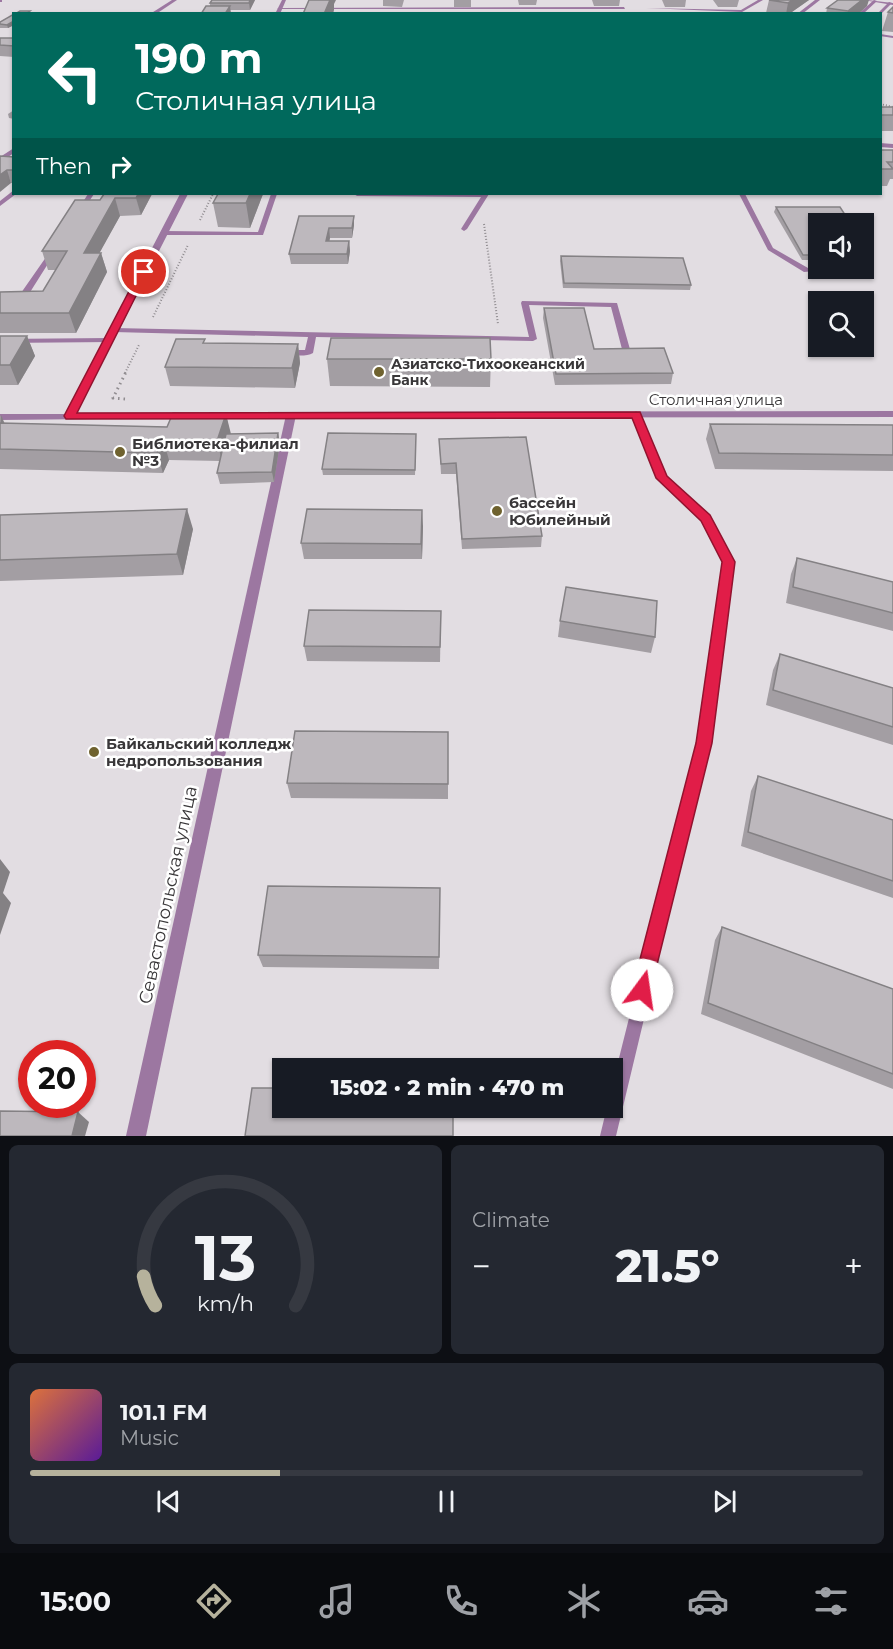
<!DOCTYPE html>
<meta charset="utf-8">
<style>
body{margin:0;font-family:Montserrat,sans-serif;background:#242831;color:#f1f3f6;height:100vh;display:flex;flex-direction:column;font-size:22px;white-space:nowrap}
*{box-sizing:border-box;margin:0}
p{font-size:20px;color:#9ea1a6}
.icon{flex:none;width:33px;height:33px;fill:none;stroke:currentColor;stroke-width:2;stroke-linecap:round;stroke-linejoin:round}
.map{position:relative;height:1136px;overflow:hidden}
.drawer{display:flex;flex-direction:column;gap:9px;padding:9px;background:#0d0f14;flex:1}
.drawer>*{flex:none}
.banner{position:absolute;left:12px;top:12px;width:870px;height:183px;border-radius:0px;box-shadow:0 2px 4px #0004;background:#00695c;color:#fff;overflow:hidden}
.fabs{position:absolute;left:808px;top:213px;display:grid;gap:12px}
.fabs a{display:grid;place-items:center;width:66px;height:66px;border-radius:0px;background:#171b24;box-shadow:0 2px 4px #0004;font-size:30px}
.speed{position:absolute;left:18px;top:1040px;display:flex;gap:12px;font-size:30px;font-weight:700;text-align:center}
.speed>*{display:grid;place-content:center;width:78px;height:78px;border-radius:50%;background:#171b24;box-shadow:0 2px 4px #0004;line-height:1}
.speed .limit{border:9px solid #d22;background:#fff;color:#111}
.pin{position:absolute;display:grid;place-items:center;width:51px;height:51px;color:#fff;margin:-26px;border:3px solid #fff;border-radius:50%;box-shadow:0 2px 6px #0007}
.me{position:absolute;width:66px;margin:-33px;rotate:14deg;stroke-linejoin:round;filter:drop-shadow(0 0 4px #0008)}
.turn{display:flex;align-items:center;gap:21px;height:126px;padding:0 24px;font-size:27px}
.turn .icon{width:78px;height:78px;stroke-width:2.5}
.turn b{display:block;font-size:42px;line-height:51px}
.then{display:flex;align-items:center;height:57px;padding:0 24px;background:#0003;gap:12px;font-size:22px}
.big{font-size:45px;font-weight:800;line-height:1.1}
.drawer .card{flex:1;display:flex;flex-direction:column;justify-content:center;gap:9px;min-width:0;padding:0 21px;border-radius:9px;background:#242831}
.drawer .dial{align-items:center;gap:0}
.dial svg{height:156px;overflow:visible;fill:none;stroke:#363941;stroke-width:7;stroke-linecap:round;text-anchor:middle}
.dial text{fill:#f1f3f6;stroke:none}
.song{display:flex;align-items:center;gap:18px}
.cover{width:72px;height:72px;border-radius:9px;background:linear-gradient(135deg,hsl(20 70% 55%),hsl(270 70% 35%))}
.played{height:6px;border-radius:3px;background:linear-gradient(90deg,#b6b29c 30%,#363941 30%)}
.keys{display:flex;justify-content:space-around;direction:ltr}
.heat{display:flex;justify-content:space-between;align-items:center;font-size:33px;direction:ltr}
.drawer .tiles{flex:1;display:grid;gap:9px;grid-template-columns:1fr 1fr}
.card:last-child{grid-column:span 2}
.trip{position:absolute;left:272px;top:1058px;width:351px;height:60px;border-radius:0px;background:#171b24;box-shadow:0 2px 4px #0004;font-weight:800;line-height:60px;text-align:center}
.dock{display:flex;height:96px;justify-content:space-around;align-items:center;background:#090b0e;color:#9ea1a6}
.dock .icon{width:42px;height:42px}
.dock .current{color:#b6b29c}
.dock b{font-size:27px;color:#f1f3f6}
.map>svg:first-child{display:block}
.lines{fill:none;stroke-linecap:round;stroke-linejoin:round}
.path-far1{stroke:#8f8b8f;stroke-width:2;stroke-dasharray:1 2;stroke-linecap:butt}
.path{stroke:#8f8b8f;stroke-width:3;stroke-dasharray:1.5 4;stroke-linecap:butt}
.service{fill:#9c77a1;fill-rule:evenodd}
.minor{fill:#9c77a1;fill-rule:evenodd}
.tertiary{fill:#9c77a1;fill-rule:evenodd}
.wall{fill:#a39ea3}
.shaded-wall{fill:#848184}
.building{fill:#bdb8bd;stroke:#848184;stroke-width:1.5}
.route{fill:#e11d48;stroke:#92132f;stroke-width:1.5}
.poi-dot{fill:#6f622f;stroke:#fff;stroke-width:2}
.labels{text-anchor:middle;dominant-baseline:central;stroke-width:5;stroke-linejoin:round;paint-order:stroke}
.far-poi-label{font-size:14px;font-weight:bold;fill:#393739;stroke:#fff;text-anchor:start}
.street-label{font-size:15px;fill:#393739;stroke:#fff}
.poi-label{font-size:15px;font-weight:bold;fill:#393739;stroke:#fff;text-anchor:start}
.near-street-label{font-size:18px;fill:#393739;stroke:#fff}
</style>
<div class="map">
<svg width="893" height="1136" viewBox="0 0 893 1136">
<rect width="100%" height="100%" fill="#e2dde2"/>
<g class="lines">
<g class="path-far1">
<polyline points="880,104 893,107"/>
<polyline points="200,220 213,194"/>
<polyline points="484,224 498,324"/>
<polyline points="153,317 188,245"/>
<polyline points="125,373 139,345"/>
</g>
<polyline class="path" points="125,399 113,398 126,372"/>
<g class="service">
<polygon points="172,0 177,0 156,14 150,14"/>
<polygon points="758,0 763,0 742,12 646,8 741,10"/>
<polygon points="815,0 820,0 802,14 797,14"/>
<polygon points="874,0 877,1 863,14 858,14"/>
<polygon points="889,2 892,3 880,15 877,14"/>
<polygon points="624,7 625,9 277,9 279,8"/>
<polygon points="880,34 893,36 893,38 880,36"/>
<polygon points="14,190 14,194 16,194 0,206 0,201"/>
<polygon points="88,194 94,194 82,212 78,212 77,211"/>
<polygon points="271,194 277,194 263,235 164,235 161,233 164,231 258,232"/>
<polygon points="354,194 489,194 467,229 464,231 461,229 481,197 357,196"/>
<polygon points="739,194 745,194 773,248 808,268 819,266 819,268 826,270 804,272 768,250"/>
<polygon points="51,250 56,251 27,297 0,309 0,304 21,293"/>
<path d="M522 301 617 303 631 353 627 355 623 353 611 307 529 305 537 339 533 341 316 337 313 353C306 357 290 356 283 352L287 350H305L308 337 114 332 110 330 114 328 529 337 521 303Z"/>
<polygon points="109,338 112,338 112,342 0,343 0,339"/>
<polygon points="636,411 640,414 666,477 710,516 733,562 710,743 616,1136 600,1136 607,1107 612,1107 612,1086 698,743 723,562 702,520 657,478 632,414"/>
</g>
<g class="minor">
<rect x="0" y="0" width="2" height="2"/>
<polygon points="867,0 893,3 893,5 869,1"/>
<polygon points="880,143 893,144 893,148 880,147"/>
<polygon points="14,148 14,153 0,162 0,157"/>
<polygon points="291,412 296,415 146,1136 126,1136 286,415"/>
</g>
<g class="tertiary">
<polygon points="282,0 286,0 280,14 275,14"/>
<polygon points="180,194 188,194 76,414 187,413 191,414 191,418 0,420 0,414 66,414"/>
<polygon points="893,411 893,417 210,418 205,415 210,412"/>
</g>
</g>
<g class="wall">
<polygon points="255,0 250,10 230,10 231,14 201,14 210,6 210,3"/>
<polygon points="383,0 404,0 402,7 383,6"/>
<rect x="454" y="0" width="17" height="7"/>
<polygon points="518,0 537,0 536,5 519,5"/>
<polygon points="592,0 620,0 619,6 594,6"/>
<polygon points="662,0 686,0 685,7 665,7"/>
<polygon points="713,0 739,0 737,7 718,7"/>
<polygon points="769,0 809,0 789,14 766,13"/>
<polygon points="867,6 858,14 826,14 827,8"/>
<polygon points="893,7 893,32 882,31 888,12"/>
<polygon points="14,14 14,25 8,28 0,28 0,22"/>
<polygon points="0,38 14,38 14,57 0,56"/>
<rect x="880" y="107" width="13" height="24"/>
<polygon points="14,110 14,119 9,118 8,114"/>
<polygon points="880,150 893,150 893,179 890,179 887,186 880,186"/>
<polygon points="0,156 14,157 14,183 11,183"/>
<polygon points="104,194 152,194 141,215 120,216 99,253 101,253 107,272 76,333 0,333 0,292 43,291 56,270 48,270 42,251 100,200"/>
<polygon points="218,194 263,194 250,228 218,227 213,203"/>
<polygon points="776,207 819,224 819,260 802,260 774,212"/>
<polygon points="299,216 354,216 354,225 352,238 330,238 329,241 349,241 350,251 348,264 291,264 289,254"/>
<polygon points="561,256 691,285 690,290 563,288 560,261"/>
<polygon points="544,308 594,349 673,373 671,384 555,385 543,318"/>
<polygon points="0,336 27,336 35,356 18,385 0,385"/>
<polygon points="205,343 298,344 300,363 295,388 170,386 165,367"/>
<polygon points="327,359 491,359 490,387 330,386"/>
<polygon points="226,414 230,434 278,433 280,443 274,482 220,484 217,473 220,461 169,460 163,473 0,469 0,415 4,423 167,427"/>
<polygon points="710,424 893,425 893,471 715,469 706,439"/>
<polygon points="416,434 415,475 323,475 322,469"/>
<polygon points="439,439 542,536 541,547 462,549 456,474 441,474"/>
<polygon points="0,515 193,529 183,575 0,581"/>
<polygon points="423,526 422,559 304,559 301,543"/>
<polygon points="797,558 893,582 893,631 786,603 791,574"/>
<polygon points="441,611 440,662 307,661 304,646"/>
<polygon points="560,621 655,637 651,653 558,637"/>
<polygon points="780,654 893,688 893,745 766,705 773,670"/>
<polygon points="448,732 448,799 291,798 287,783"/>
<polygon points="758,776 893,820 893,898 741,846 751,791"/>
<polygon points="440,888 439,969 263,967 258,955"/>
<polygon points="722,927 893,989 893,1089 701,1014 715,940"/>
</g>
<g class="shaded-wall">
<polygon points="250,0 255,0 250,10 249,3"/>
<polygon points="330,0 336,0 334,4 334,10 333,14 324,14"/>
<polygon points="793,0 809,0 789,14 786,14 788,3"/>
<polygon points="862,0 869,0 867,6 858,14 847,14 848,11"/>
<polygon points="230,6 231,14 225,14"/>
<polygon points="14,21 14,25 8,28 7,25"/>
<polygon points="7,170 11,183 0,192 0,175"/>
<polygon points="138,194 152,194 141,215 136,198"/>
<polygon points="250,194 263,194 250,228 246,203"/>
<polygon points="115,198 120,216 89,272 84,253"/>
<polygon points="354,216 354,225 352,238 352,228"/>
<polygon points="329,228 330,238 327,251 326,241"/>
<polygon points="349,241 350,251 348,264 347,254"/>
<polygon points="101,253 107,272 76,333 69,313"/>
<polygon points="27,336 35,356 18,385 10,365"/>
<polygon points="298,344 300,363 295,388 292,368"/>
<polygon points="226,414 231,434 222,461 217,441"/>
<polygon points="1,415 10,436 0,433"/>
<polygon points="278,433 280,443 274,482 272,472"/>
<polygon points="163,439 169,460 163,473 157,453"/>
<polygon points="187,509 193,529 183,575 177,554"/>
<polygon points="422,510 423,526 422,559 421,544"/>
<polygon points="0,859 10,872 3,893 11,903 0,935"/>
<polygon points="78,1112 89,1122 85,1136 72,1136"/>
</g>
<g class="building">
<polygon points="212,0 250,0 249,3 210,3"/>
<polygon points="309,0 330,0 324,14 303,14"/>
<polygon points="769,0 793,0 788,3"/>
<polygon points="838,0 862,0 848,11 827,8"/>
<polygon points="206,6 230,6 225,14 201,14"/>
<polygon points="893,7 893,13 888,12"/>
<polygon points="20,11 30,11 26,14 15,14"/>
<polygon points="14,14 14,21 7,25 0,24 0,22"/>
<polygon points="0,38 14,38 14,46 0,45"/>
<rect x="880" y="107" width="13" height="8"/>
<polygon points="880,150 893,150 893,162 887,162 893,169 880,169"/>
<polygon points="0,156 14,157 14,170 7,170 0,175"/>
<polygon points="104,194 138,194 136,198 115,198 84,253 101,253 69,313 0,313 0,292 43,291 67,251 42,251 75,200 100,200"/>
<polygon points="218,194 250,194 246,203 213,203"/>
<polygon points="776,207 840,207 851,224 816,224 819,229 819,255 803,255"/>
<polygon points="299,216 354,216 352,228 329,228 326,241 349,241 347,254 289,254"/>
<polygon points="561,256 683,258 691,285 564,283"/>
<polygon points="544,308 584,308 594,349 664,348 673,373 556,374"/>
<polygon points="0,336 27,336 10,365 0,365"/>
<polygon points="331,338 490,338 491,359 327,359"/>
<polygon points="176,339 205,339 203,343 298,344 292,368 165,367"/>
<polygon points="173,413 226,414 217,441 163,439 157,453 0,449 0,423 167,427"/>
<polygon points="710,424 893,425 893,455 719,453"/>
<polygon points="278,433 272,472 217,473 226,434"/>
<polygon points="328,433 416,434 415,470 322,469"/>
<polygon points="526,437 542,536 462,539 456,463 441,464 439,439"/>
<polygon points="187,509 177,554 0,560 0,515"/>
<polygon points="307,509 422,510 421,544 301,543"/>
<polygon points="797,558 893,582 893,613 793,587"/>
<polygon points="566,587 657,601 655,637 560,621"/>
<polygon points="309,610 441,611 440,647 304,646"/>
<polygon points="780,654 893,688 893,727 773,690"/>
<polygon points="295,731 448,732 448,784 287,783"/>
<polygon points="758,776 893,820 893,881 748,832"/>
<polygon points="268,886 440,888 439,957 258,955"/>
<polygon points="722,927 893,989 893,1074 708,1003"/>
<polygon points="252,1088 282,1088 282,1107 453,1107 453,1136 245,1136"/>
<polygon points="0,1111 78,1112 72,1136 0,1136"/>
</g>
<polygon class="route" points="144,269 148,272 77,413 640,412 667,476 710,515 735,562 712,743 649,997 642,1000 635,997 632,990 696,743 722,562 701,521 656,478 632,418 66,419 64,416 139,272"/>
<g class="poi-dot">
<circle cx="379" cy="372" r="6"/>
<circle cx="120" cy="452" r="6"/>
<circle cx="497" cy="511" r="6"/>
<circle cx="94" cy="752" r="6"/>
</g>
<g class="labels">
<g class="far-poi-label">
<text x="391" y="364">Азиатско-Тихоокеанский<tspan x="391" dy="16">Банк</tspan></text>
</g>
<g class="street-label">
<text x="716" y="399">Столичная улица</text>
</g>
<g class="poi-label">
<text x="132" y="443">Библиотека-филиал<tspan x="132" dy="17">№3</tspan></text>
<text x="509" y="502">бассейн<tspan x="509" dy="17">Юбилейный</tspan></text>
<text x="106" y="743">Байкальский колледж<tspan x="106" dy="17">недропользования</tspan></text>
</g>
<g class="near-street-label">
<text transform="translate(168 895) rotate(-78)">Севастопольская улица</text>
</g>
</g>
</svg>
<div class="fabs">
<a><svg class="icon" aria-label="sound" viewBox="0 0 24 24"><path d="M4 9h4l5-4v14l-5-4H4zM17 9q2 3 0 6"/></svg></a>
<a><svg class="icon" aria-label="search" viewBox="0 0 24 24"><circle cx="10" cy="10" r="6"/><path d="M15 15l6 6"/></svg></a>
</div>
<div class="speed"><div class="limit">20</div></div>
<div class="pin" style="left:144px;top:272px;background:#d93025"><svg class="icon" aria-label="arrive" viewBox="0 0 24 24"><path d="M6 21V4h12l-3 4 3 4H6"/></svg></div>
<svg class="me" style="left:642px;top:990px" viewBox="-20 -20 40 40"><circle r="19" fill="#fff"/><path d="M0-13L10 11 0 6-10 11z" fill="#e11d48"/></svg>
<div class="trip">15:02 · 2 min · 470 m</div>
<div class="banner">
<div class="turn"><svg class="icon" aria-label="left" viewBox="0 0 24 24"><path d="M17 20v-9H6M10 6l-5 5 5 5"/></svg><div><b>190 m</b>Столичная улица</div></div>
<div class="then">Then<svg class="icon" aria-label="right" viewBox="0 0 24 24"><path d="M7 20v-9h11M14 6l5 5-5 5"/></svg></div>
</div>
</div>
<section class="drawer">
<div class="tiles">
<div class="card dial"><svg viewBox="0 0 100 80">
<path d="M14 69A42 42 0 1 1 86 69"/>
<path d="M14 69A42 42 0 0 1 8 54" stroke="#b6b29c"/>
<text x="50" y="56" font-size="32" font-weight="700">13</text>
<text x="50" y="72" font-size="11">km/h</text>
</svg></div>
<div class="card"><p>Climate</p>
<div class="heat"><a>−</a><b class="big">21.5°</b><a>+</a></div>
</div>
<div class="card">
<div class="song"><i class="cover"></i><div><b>101.1 FM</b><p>Music</p></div></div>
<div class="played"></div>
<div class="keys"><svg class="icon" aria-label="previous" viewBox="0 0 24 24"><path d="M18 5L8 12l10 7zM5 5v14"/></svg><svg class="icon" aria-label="pause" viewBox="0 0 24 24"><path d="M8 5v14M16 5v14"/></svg><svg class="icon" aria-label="next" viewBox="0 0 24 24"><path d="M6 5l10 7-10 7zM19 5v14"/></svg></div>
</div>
</div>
</section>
<nav class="dock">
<b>15:00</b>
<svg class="icon current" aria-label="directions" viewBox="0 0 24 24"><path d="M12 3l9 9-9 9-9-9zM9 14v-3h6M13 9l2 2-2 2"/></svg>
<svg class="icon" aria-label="music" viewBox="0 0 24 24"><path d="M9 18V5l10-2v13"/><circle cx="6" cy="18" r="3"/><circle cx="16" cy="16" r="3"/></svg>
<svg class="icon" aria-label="phone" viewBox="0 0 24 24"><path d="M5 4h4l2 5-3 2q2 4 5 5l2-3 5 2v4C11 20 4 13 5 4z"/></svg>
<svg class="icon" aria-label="climate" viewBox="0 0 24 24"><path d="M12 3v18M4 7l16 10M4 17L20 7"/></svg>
<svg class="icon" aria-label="car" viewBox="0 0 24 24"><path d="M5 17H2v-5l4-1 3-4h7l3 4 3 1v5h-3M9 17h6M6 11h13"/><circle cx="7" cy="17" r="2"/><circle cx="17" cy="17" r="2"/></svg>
<svg class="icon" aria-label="filters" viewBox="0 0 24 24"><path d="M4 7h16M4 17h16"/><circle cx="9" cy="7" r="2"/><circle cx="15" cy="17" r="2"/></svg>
</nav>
